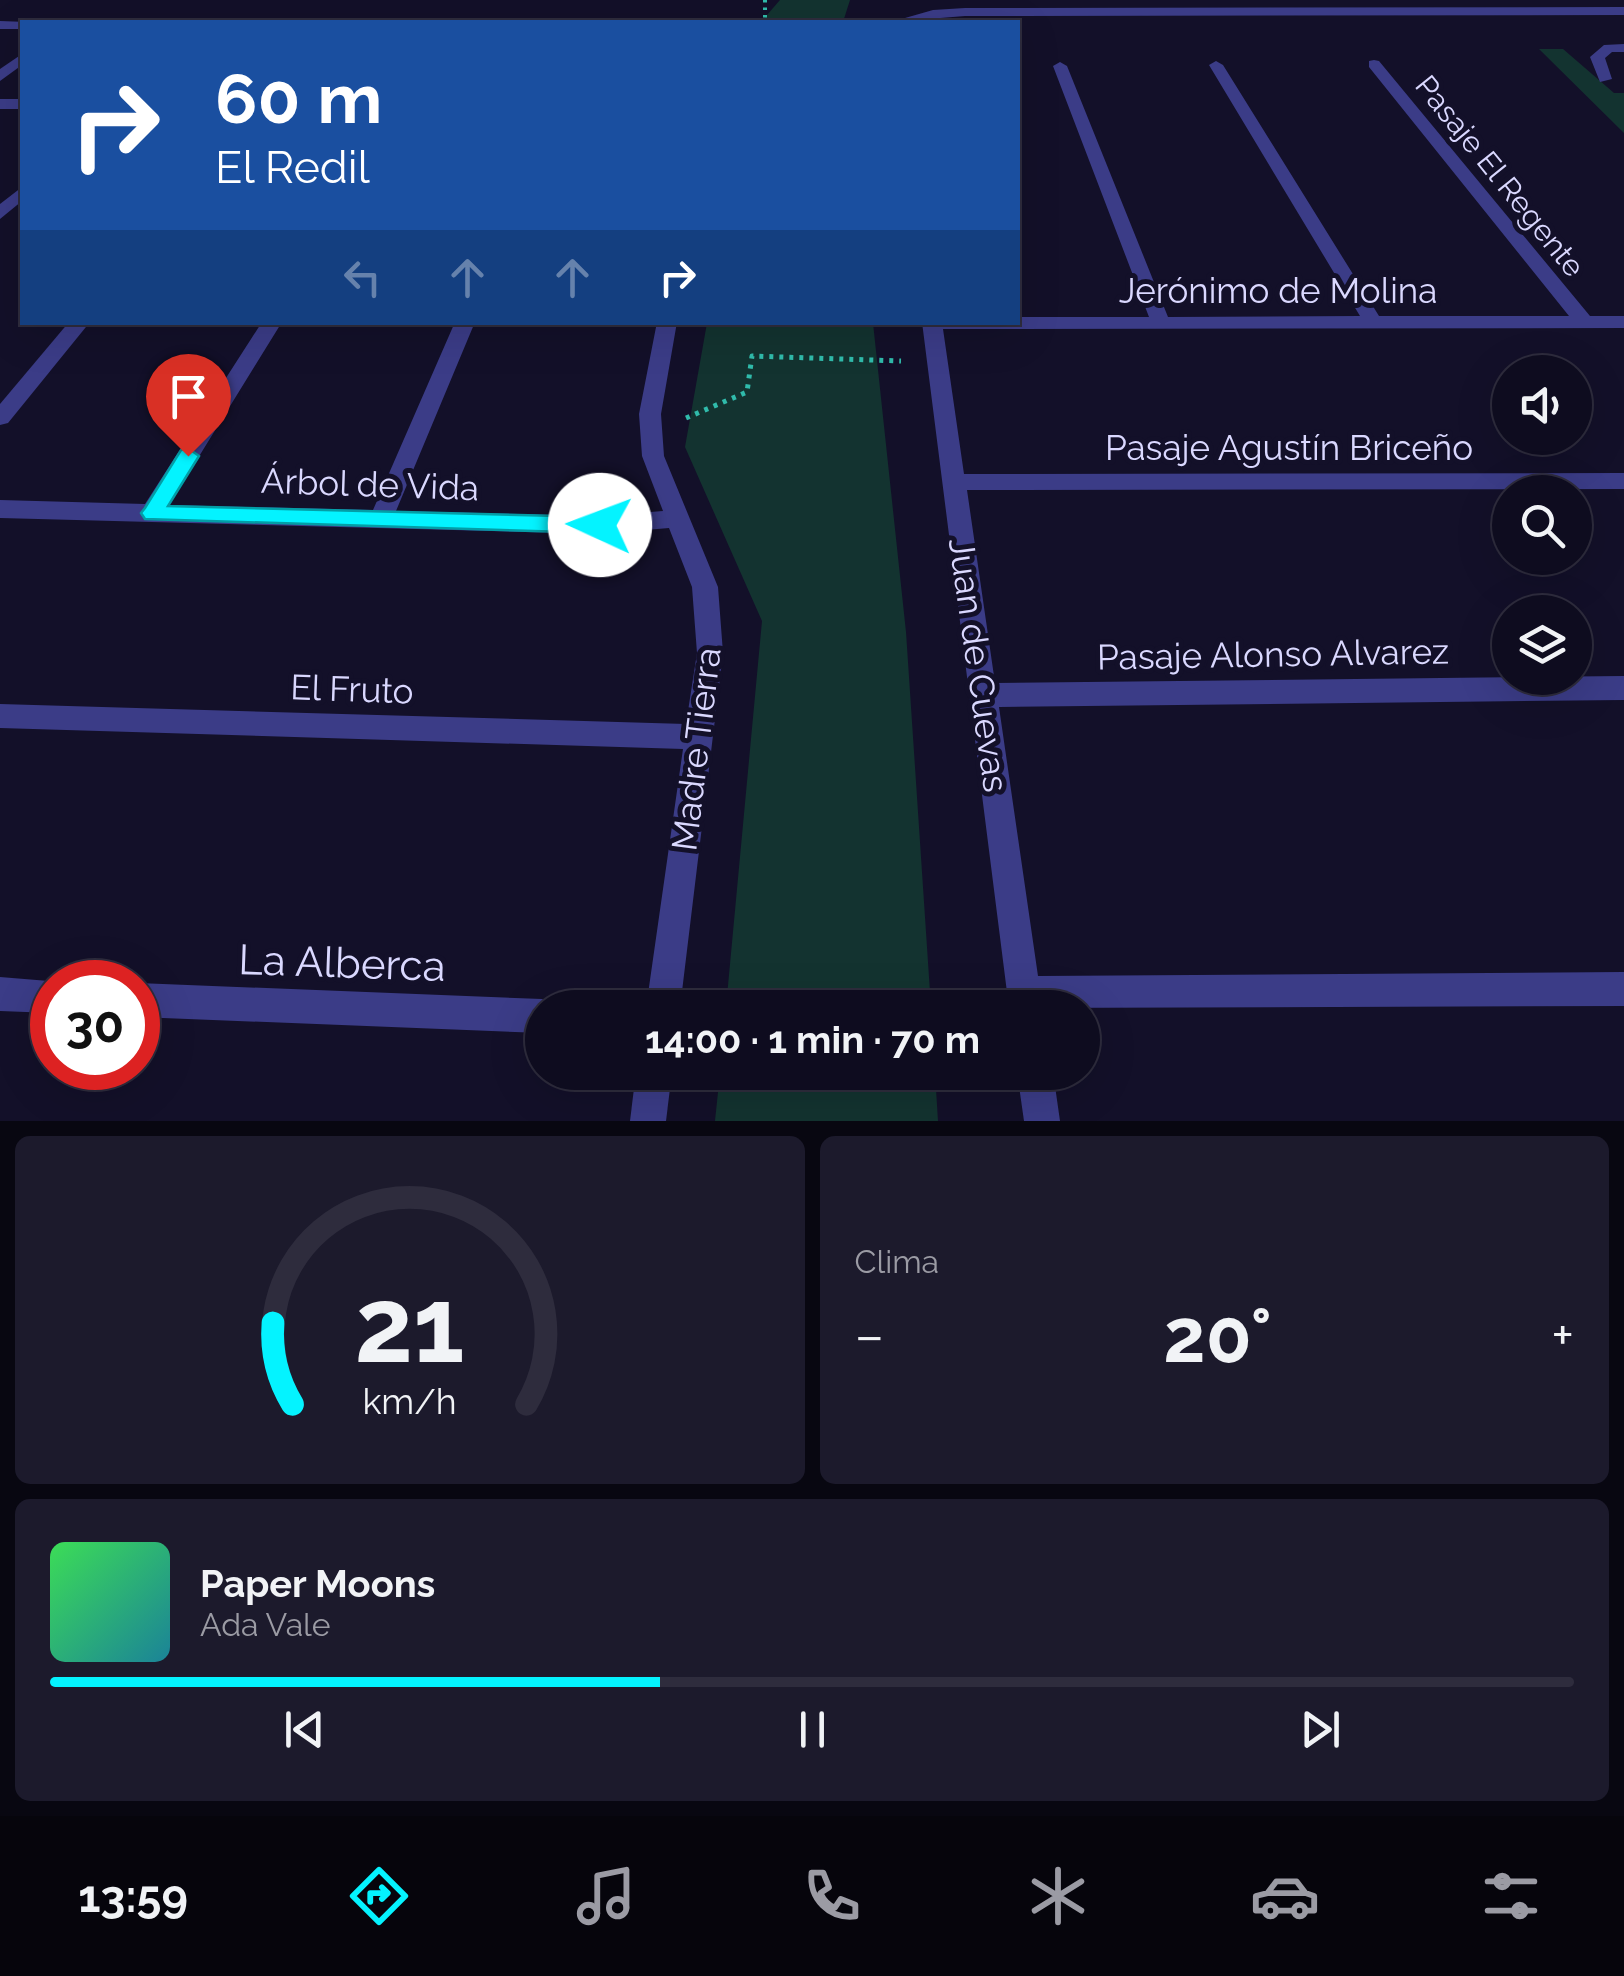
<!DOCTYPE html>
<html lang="es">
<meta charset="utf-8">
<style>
body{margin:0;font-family:Raleway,sans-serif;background:#1c1a2c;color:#f1f3f6;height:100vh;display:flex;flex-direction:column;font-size:38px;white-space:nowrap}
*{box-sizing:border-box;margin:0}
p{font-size:32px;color:#9b9ba4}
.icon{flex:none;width:55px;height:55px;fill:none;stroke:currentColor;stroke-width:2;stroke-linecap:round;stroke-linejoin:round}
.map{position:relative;height:1121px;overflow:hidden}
.side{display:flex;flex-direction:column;gap:15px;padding:15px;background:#080711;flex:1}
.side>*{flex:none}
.banner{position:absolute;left:20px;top:20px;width:1000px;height:305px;border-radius:0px;box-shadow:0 10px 40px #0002,0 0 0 2px #2e2c3d;background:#1a4fa0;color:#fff;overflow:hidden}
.fabs{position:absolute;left:1492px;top:355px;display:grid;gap:20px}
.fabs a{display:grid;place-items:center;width:100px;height:100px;border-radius:50%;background:#0e0c1f;box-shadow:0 10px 40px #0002,0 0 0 2px #2e2c3d;font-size:50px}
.speed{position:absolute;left:30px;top:960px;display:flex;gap:20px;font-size:50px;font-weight:700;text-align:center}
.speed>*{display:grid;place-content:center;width:130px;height:130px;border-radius:50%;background:#0e0c1f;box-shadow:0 10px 40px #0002,0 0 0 2px #2e2c3d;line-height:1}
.speed .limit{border:15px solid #d22;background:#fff;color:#111}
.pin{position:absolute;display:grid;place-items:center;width:85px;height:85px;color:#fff;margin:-102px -42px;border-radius:50% 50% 50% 0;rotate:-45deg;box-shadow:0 0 10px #0007}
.pin .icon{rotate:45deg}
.me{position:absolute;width:110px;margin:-55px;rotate:272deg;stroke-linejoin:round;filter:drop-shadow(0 0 8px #0008)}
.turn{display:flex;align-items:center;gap:35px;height:210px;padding:0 30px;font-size:45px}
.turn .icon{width:130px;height:130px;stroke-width:2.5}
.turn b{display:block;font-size:70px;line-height:85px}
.lanes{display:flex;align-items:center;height:95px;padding:0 30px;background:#0003;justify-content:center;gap:50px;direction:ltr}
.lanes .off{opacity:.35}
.big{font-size:75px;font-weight:700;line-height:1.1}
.side .card{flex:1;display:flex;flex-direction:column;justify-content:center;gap:15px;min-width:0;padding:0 35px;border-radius:15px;background:#1c1a2c}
.side .dial{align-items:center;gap:0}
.dial svg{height:260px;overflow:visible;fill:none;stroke:#2e2c3d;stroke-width:7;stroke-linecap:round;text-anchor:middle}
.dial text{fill:#f1f3f6;stroke:none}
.song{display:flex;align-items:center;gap:30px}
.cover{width:120px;height:120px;border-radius:15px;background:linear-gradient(135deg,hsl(130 70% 55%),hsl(190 70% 35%))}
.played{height:10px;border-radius:5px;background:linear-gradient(90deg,#04f3ff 40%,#2e2c3d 40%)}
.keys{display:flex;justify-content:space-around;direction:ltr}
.heat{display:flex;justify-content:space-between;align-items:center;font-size:55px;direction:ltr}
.side .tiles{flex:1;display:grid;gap:15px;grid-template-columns:1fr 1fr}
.card:last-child{grid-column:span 2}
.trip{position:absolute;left:525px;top:990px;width:575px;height:100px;border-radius:50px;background:#0e0c1f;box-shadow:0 10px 40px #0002,0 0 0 2px #2e2c3d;font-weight:700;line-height:100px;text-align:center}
.dock{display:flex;height:160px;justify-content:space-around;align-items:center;background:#06050c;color:#9b9ba4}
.dock .icon{width:70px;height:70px}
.dock .active{color:#04f3ff}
.dock b{font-size:45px;color:#f1f3f6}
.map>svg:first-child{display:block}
.green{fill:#133330}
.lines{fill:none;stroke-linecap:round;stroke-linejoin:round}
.path-far1{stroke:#30bbab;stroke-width:4;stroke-dasharray:2.5 5;stroke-linecap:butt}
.path{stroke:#30bbab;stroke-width:5;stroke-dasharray:4 6;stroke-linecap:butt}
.service{fill:#3b3c87;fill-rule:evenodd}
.minor{fill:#3b3c87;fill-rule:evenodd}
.route{fill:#04f3ff;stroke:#039ea6;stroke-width:2.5}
.labels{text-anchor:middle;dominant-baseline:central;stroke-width:10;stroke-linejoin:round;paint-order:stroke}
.far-street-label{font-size:30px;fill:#dad8ff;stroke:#131029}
.street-label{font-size:35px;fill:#dad8ff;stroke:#131029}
.near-street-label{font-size:42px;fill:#dad8ff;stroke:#131029}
</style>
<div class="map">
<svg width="1624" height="1121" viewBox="0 0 1624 1121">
<rect width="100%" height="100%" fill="#131029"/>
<g class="green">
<polygon points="780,0 850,0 843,22 761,22"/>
<polygon points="1539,49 1563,49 1614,93 1624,93 1624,133"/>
<polygon points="707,323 873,323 906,632 931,1007 726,1007 762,621 685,447"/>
<polygon points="720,1073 935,1073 938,1121 715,1121"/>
</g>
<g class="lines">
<polyline class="path-far1" points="765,0 765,22"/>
<polyline class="path" points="686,418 747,392 752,356 901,361"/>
<polygon class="service" points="1624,44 1624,52 1612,52 1605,58 1612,79 1600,82 1590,57 1604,45"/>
<g class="minor">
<polygon points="1624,7 1624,15 965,16 891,22 933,10 965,8"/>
<polygon points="0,21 27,22 22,22 22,29 0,29"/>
<polygon points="22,54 22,65 0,81 0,69"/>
<polygon points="1374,60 1379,61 1590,316 1624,316 1624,328 943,329 964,474 1624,473 1624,489 967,490 995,683 1624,676 1624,700 999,707 1038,976 1624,972 1624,1006 1009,1008 922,322 1018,322 1018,317 1149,317 1053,66 1060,62 1067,66 1168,317 1360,316 1209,65 1216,61 1223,65 1379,316 1569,316 1369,67 1369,61"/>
<rect x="0" y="99" width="22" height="10"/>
<polygon points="22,187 22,201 0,219 0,204"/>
<polygon points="69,322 90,322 8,423 0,425 0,404"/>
<polygon points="262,322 282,322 169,505 373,510 455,322 475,322 396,511 599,516 663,511 642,456 639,414 657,322 677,322 661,414 664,456 718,587 723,653 680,1008 646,1008 683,749 0,728 0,704 686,724 697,653 692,587 669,528 599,534 0,518 0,500 145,504"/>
<polygon points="0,977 61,982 52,982 52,1013 0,1011"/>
<polygon points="138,983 542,999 556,1008 542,1008 542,1033 138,1017"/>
<polygon points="636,1072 672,1072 666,1121 630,1121"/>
<polygon points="1017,1072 1053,1072 1060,1121 1024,1121"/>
</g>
</g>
<polygon class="route" points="188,448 199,456 168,506 600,517 611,525 600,533 145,519 141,513 145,508 181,450"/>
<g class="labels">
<g class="far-street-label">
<text transform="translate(1500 176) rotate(51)">Pasaje El Regente</text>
</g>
<g class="street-label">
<text x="1278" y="290">Jerónimo de Molina</text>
<text x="1289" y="447">Pasaje Agustín Briceño</text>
<text transform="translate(370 484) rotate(2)">Árbol de Vida</text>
<text transform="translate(1273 654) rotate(-1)">Pasaje Alonso Alvarez</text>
<text transform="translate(979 665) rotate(82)">Juan de Cuevas</text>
<text transform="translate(352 689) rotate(2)">El Fruto</text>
<text transform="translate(696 749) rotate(-83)">Madre Tierra</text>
</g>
<g class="near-street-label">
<text transform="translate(342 963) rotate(2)">La Alberca</text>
</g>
</g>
</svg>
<div class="fabs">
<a><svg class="icon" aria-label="sound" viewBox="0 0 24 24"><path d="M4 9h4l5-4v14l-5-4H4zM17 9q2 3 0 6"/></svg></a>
<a><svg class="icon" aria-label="search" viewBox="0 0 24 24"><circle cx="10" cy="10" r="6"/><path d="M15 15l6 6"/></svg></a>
<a><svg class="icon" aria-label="layers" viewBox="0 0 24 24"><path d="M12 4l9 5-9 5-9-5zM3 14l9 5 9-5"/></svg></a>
</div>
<div class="speed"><div class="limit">30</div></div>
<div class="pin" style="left:188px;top:456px;background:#d93025"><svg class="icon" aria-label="arrive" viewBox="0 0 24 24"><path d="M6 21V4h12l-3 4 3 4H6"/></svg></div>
<svg class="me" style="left:600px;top:525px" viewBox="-20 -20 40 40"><circle r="19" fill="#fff"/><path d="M0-13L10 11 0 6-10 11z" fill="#04f3ff"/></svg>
<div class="trip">14:00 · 1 min · 70 m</div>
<div class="banner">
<div class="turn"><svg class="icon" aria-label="right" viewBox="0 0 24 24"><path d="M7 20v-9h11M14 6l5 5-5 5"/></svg><div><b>60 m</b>El Redil</div></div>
<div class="lanes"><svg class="icon off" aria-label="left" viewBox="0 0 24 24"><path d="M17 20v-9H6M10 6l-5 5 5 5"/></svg><svg class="icon off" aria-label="ahead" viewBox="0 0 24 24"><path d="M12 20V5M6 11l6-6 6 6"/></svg><svg class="icon off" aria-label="ahead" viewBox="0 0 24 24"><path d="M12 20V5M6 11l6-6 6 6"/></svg><svg class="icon" aria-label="right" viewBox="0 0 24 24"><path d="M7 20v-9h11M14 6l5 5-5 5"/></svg></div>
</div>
</div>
<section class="side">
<div class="tiles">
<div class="card dial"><svg viewBox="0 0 100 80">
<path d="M14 69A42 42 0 1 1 86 69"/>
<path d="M14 69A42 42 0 0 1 8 44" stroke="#04f3ff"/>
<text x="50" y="56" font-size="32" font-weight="700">21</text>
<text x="50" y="72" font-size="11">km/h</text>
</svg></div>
<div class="card"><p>Clima</p>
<div class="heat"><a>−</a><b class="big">20°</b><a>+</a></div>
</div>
<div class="card">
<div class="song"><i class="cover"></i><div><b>Paper Moons</b><p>Ada Vale</p></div></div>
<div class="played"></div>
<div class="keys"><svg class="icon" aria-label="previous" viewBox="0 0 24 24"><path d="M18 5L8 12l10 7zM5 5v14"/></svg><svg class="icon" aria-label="pause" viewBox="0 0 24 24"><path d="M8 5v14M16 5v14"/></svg><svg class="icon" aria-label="next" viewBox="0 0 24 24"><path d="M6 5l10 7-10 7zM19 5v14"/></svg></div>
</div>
</div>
</section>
<nav class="dock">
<b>13:59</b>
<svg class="icon active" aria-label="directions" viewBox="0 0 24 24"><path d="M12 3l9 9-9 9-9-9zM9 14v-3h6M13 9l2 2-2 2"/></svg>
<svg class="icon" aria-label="music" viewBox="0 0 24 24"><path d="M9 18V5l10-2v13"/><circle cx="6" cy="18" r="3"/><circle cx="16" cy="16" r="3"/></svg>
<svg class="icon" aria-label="phone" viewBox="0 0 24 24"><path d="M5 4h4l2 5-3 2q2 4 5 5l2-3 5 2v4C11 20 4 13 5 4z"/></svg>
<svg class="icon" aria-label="climate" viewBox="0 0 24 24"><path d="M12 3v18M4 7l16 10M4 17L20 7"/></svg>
<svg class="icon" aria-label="car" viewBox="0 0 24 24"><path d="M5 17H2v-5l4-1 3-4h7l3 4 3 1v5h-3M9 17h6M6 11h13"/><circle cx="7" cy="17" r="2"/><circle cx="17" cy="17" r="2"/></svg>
<svg class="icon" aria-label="filters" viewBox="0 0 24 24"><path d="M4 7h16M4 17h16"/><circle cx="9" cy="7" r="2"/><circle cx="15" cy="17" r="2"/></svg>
</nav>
